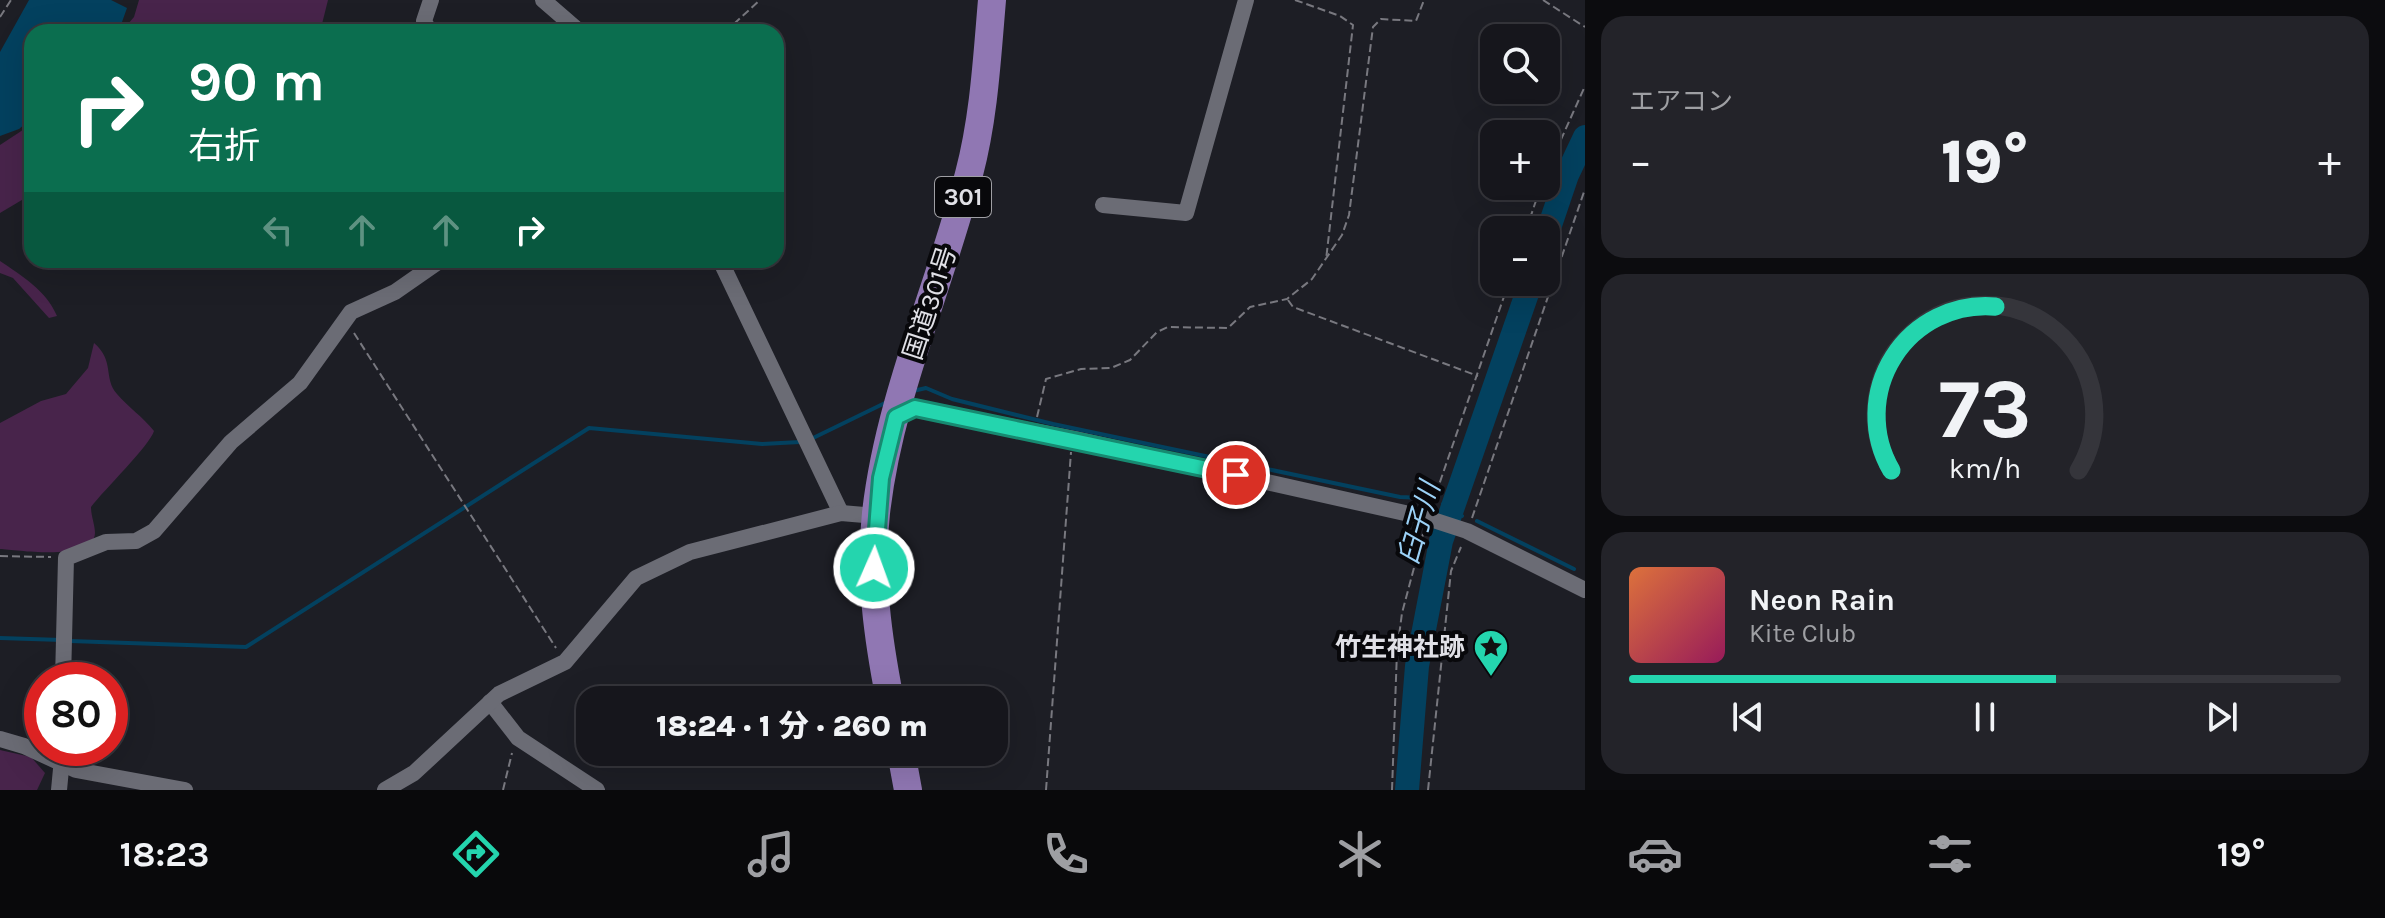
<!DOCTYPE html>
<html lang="ja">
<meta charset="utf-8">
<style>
body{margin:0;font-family:Karla,"Noto Sans JP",sans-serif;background:#232329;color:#f1f3f6;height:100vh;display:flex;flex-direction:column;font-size:30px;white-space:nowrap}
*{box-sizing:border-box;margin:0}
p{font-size:26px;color:#9e9fa3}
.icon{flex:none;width:44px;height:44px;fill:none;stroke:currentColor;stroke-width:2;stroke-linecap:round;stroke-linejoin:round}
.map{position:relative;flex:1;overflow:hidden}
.details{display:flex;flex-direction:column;gap:16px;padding:16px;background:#0c0c0f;width:800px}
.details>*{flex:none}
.top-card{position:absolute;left:24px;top:24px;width:760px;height:244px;border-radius:24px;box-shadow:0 8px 32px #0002,0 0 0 2px #35353b;background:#0b6e4f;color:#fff;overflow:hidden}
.controls{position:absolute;left:1480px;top:24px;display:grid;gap:16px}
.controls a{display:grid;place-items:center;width:80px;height:80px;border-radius:16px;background:#16161c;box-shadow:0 8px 32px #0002,0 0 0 2px #35353b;font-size:40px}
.speed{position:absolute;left:24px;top:662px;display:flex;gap:16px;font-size:40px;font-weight:700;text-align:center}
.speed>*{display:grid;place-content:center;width:104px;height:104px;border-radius:50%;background:#16161c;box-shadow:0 8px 32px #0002,0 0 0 2px #35353b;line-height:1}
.speed .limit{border:12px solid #d22;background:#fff;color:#111}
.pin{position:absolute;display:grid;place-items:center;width:68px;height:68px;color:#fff;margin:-34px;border:4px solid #fff;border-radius:50%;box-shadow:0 2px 8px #0007}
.me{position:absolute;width:88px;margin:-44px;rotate:2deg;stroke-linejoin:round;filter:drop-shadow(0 0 6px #0008)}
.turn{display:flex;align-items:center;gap:28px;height:168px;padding:0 32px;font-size:36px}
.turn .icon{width:104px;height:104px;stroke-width:2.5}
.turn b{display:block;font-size:56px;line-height:68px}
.lanes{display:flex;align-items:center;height:76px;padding:0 32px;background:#0003;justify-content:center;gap:40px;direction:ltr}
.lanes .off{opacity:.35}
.big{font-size:60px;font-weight:800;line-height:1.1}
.details .widget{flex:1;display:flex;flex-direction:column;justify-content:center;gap:12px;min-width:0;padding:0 28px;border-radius:24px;background:#232329}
.details .dial{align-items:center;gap:0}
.dial svg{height:208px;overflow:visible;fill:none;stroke:#35353b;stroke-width:7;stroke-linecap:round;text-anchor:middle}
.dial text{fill:#f1f3f6;stroke:none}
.song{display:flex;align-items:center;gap:24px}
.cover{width:96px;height:96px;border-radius:12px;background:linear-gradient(135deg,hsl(20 70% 55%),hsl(330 70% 35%))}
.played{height:8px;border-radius:4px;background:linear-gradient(90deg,#24d5ae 60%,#35353b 60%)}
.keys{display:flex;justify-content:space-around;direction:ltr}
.heat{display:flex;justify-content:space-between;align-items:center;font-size:44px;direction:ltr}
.trip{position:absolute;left:576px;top:686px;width:432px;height:80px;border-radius:24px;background:#16161c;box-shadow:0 8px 32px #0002,0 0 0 2px #35353b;font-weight:800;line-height:80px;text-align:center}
.tab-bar{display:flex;height:128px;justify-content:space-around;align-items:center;background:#09090b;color:#9e9fa3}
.tab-bar .icon{width:56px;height:56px}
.tab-bar .active{color:#24d5ae}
.tab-bar b{font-size:36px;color:#f1f3f6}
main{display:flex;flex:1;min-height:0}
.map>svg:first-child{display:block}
.green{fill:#48244b}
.water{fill:#03415f}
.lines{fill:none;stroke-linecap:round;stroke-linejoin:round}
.stream{stroke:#03415f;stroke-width:4}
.river{stroke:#03415f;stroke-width:24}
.path{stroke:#78787f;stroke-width:2;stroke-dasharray:8 4;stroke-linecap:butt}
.street{stroke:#6b6c75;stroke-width:16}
.highway{stroke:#9077b3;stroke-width:28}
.route-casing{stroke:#178a71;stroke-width:20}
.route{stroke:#24d5ae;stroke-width:14}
.labels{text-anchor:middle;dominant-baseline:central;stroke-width:8;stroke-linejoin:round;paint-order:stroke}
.shield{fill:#08080b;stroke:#9f9fa4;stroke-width:2}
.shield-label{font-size:24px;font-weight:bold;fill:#e0e0e6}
.street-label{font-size:26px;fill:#e0e0e6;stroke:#08080b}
.poi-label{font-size:26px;font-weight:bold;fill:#e0e0e6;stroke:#08080b;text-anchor:end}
.water-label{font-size:28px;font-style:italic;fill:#9cd2f7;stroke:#08080b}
</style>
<main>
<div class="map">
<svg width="1585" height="790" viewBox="0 0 1585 790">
<rect width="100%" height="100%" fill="#1d1e25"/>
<g class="green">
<polygon points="139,0 328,0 320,32 121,32 134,17"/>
<polygon points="32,124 32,194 0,213 0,145"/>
<path d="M0 261C22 276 46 290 57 316L49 318 13 278 0 273Z"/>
<path d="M94 343C115 361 103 378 117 394 128 407 143 417 154 431 150 445 104 490 91 507 91 516 95 525 95 533 94 562 18 550 0 549V423L41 401 66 394 88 368Z"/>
<polygon points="0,750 31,757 45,773 37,790 0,790"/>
</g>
<polygon class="water" points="29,0 111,0 127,8 122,22 112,32 32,32 32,118 19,129 0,136 0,52"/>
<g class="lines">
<g class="stream">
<polyline points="913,391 926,388 952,399 1053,424 1400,497 1423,498"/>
<polyline points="809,440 887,402"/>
<polyline points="1443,504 1462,516"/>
<polyline points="1477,521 1574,569"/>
<polyline points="0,638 62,640"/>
<polyline points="70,641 246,647 589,428 762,444 800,442"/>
</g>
<g class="river">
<polyline points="1546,237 1567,175 1585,137"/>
<polyline points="1407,790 1417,666 1441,541 1531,282"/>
</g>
<g class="path">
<polyline points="1295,0 1340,16 1353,25 1326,260"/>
<polyline points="1543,0 1585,27"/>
<polyline points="0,17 11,0"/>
<polyline points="725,32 760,0"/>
<polyline points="1546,173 1585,86"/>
<polyline points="1526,230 1541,186"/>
<polyline points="1288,300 1293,307 1478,376"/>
<polyline points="354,333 556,648"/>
<polyline points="1037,417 1046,379 1081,369 1111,368 1130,360 1157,332 1168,327 1228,328 1250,307 1287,299 1312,279 1342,235 1349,215 1373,27 1381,19 1416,21 1424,0"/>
<polyline points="1432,505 1509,282"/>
<polyline points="1472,518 1585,189"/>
<polyline points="0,556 51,557"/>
<polyline points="503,790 512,753"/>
<polyline points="1046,790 1071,452"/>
<polyline points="1392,790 1397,651 1402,613 1423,534"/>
<polyline points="1428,790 1451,571 1461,547"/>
</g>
<g class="street">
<polyline points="543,0 580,32"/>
<polyline points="430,32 424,21 431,0"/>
<polyline points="1103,205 1186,213 1246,0"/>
<polyline points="720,260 841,513"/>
<polyline points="896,417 915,408 1075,439 1427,518 1467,531 1585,590"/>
<polyline points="63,680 66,558 106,542 136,541 154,531 231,442 300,383 351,312 395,292 441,260"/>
<polyline points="490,702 518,738 597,790"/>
<polyline points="0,739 24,746 76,770 185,790"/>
<polyline points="59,790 63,748"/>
<polyline points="385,790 414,773 499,694 565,662 636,578 690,552 841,513 876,516"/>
</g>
<g class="highway">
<path d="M890 700C878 639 869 576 876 513 889 397 940 287 969 174 984 117 987 58 992 0"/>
<polyline points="901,752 908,790"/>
</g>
</g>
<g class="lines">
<defs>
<polyline id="route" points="874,568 881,478 896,417 915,408 1236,475"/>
</defs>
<use href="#route" class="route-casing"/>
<use href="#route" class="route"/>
</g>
<defs>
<symbol id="sight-pin" viewBox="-11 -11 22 30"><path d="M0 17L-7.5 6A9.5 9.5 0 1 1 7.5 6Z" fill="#24d5ae" stroke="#08080b"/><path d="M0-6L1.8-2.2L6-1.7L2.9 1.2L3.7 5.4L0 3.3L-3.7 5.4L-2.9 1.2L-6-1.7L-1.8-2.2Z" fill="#111"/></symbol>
</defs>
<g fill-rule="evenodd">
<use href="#sight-pin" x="1471" y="627" width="40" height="54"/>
</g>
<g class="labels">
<rect class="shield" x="935" y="177" width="56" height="40" rx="6"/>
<g class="shield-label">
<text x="963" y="197">301</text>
</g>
<g class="street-label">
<text transform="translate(930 303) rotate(-72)">国道301号</text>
</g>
<g class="poi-label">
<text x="1465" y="647">竹生神社跡</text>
</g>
<g class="water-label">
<text transform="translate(1419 523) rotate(-74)">臼子川</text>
</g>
</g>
</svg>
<div class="controls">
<a><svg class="icon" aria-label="search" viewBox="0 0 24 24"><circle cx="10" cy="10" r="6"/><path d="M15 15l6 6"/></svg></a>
<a>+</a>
<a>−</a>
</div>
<div class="speed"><div class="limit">80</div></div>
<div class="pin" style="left:1236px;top:475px;background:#d93025"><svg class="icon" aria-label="arrive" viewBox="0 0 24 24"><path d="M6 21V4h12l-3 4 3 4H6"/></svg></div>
<svg class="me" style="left:874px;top:568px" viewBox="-20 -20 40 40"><circle r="17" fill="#24d5ae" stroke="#fff" stroke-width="3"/><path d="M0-11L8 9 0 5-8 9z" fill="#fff"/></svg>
<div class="trip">18:24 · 1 分 · 260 m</div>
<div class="top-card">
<div class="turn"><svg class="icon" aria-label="right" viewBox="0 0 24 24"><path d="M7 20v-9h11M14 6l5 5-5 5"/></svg><div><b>90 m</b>右折</div></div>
<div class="lanes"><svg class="icon off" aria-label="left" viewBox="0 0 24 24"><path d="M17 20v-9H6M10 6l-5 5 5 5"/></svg><svg class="icon off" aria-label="ahead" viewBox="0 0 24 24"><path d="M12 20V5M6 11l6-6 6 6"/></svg><svg class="icon off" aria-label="ahead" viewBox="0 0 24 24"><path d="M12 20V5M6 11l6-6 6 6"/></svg><svg class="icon" aria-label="right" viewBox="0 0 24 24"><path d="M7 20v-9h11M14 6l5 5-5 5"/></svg></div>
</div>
</div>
<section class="details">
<div class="widget"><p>エアコン</p>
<div class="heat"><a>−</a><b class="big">19°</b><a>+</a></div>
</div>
<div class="widget dial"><svg viewBox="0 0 100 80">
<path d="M14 69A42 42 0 1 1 86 69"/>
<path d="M14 69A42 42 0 0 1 54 6" stroke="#24d5ae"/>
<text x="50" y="56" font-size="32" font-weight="700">73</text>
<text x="50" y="72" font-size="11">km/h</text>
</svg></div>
<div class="widget">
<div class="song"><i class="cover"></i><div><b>Neon Rain</b><p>Kite Club</p></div></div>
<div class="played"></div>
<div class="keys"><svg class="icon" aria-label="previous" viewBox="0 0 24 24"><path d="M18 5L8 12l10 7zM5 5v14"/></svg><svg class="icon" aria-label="pause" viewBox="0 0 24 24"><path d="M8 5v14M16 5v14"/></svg><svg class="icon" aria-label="next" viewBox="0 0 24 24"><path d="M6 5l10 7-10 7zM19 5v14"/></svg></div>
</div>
</section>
</main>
<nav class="tab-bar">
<b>18:23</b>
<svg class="icon active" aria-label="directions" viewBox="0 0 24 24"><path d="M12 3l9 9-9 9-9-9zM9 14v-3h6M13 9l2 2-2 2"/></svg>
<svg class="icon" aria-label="music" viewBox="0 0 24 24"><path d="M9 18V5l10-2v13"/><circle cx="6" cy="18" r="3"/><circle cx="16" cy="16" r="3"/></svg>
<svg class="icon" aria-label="phone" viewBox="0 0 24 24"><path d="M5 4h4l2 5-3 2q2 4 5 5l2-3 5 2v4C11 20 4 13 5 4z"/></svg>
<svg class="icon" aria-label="climate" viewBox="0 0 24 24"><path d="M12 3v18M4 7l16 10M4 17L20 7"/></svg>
<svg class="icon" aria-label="car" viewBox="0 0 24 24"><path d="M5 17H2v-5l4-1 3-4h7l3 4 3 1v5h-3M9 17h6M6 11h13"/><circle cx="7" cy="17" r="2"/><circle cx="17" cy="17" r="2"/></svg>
<svg class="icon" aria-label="filters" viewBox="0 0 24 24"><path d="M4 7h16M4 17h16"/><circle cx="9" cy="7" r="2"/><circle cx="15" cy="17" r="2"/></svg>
<b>19°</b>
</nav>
